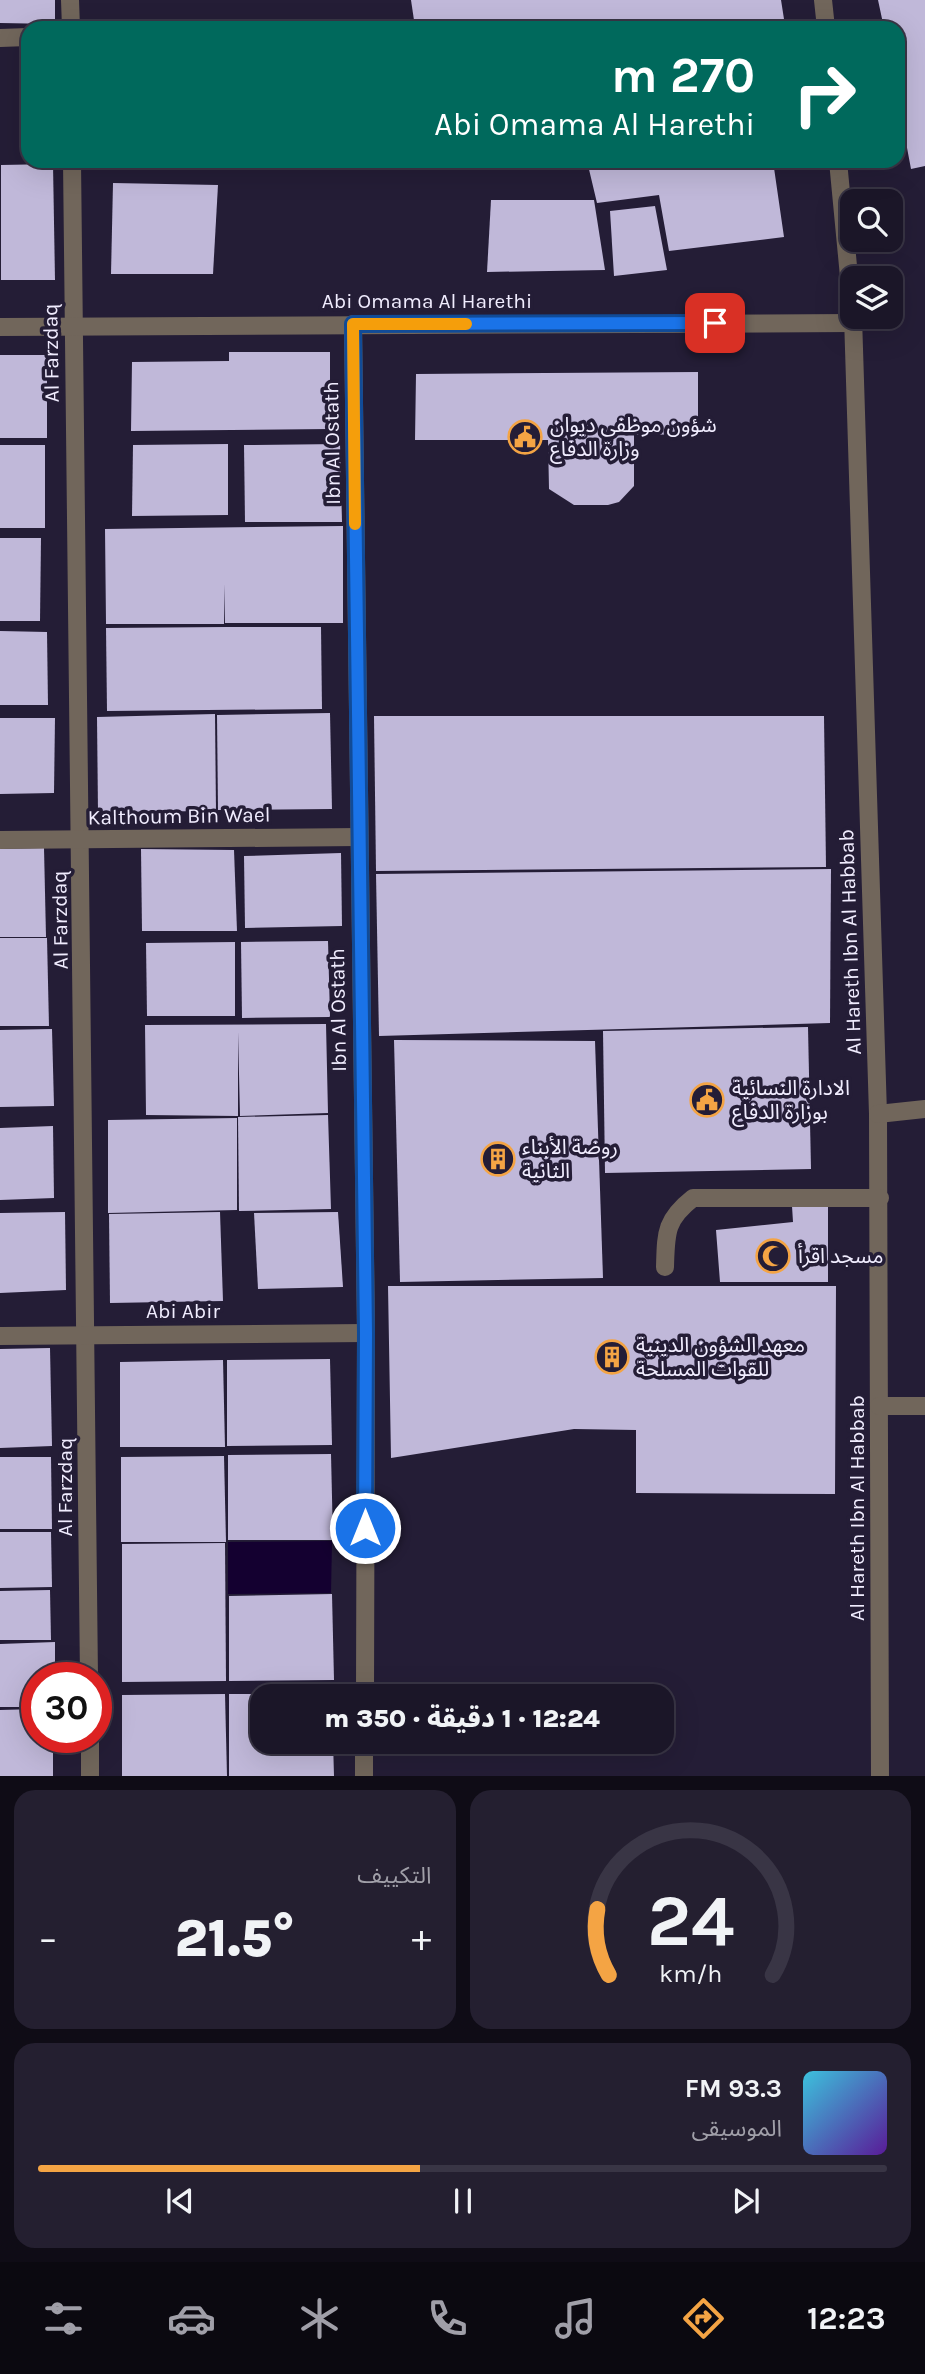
<!DOCTYPE html>
<html lang="ar">
<meta charset="utf-8">
<style>
body{margin:0;font-family:Karla,"Noto Sans Arabic",sans-serif;background:#241f30;color:#f1f3f6;direction:rtl;height:100vh;display:flex;flex-direction:column;font-size:26px;white-space:nowrap}
*{box-sizing:border-box;margin:0}
p{font-size:23px;color:#a09fa8}
.icon{flex:none;width:38px;height:38px;fill:none;stroke:currentColor;stroke-width:2;stroke-linecap:round;stroke-linejoin:round}
.map{position:relative;height:1776px;overflow:hidden;direction:ltr}
.panel{display:flex;flex-direction:column;gap:14px;padding:14px;background:#0f0c16;flex:1}
.panel>*{flex:none}
.hud{position:absolute;left:21px;top:21px;width:884px;height:147px;border-radius:21px;box-shadow:0 7px 28px #0002,0 0 0 2px #393545;direction:rtl;background:#00695c;color:#fff;overflow:hidden}
.buttons{position:absolute;left:840px;top:189px;display:grid;gap:14px}
.buttons a{display:grid;place-items:center;width:63px;height:63px;border-radius:14px;background:#1b1628;box-shadow:0 7px 28px #0002,0 0 0 2px #393545;font-size:35px}
.speed{position:absolute;left:21px;top:1662px;display:flex;gap:14px;font-size:35px;font-weight:700;text-align:center}
.speed>*{display:grid;place-content:center;width:91px;height:91px;border-radius:50%;background:#1b1628;box-shadow:0 7px 28px #0002,0 0 0 2px #393545;line-height:1}
.speed .limit{border:10px solid #d22;background:#fff;color:#111}
.pin{position:absolute;display:grid;place-items:center;width:60px;height:60px;color:#fff;margin:-30px;border-radius:14px;box-shadow:0 4px 10px #0006}
.me{position:absolute;width:77px;margin:-38px;rotate:0deg;stroke-linejoin:round;filter:drop-shadow(0 0 5px #0008)}
.turn{display:flex;align-items:center;gap:24px;height:147px;padding:0 35px;font-size:32px}
.turn .icon{width:91px;height:91px;stroke-width:2.5}
.turn b{display:block;font-size:49px;line-height:60px}
.big{font-size:52px;font-weight:800;line-height:1.1}
.panel .widget{flex:1;display:flex;flex-direction:column;justify-content:center;gap:10px;min-width:0;padding:0 24px;border-radius:21px;background:#241f30}
.panel .dial{align-items:center;gap:0}
.dial svg{height:182px;overflow:visible;fill:none;stroke:#393545;stroke-width:7;stroke-linecap:round;text-anchor:middle}
.dial text{fill:#f1f3f6;stroke:none}
.song{display:flex;align-items:center;gap:21px}
.cover{width:84px;height:84px;border-radius:10px;background:linear-gradient(135deg,hsl(190 70% 55%),hsl(270 70% 35%))}
.played{height:7px;border-radius:4px;background:linear-gradient(90deg,#f4a444 45%,#393545 45%)}
.keys{display:flex;justify-content:space-around;direction:ltr}
.heat{display:flex;justify-content:space-between;align-items:center;font-size:38px;direction:ltr}
.panel .tiles{flex:1;display:grid;gap:14px;grid-template-columns:1fr 1fr}
.widget:last-child{grid-column:span 2}
.trip{position:absolute;left:250px;top:1684px;width:424px;height:70px;border-radius:21px;background:#1b1628;box-shadow:0 7px 28px #0002,0 0 0 2px #393545;font-weight:800;line-height:70px;text-align:center;direction:rtl}
.dock{display:flex;height:112px;justify-content:space-around;align-items:center;background:#0b0910;color:#a09fa8}
.dock .icon{width:49px;height:49px}
.dock .current{color:#f4a444}
.dock b{font-size:32px;color:#f1f3f6}
.map>svg:first-child{display:block}
.water{fill:#140030}
.building{fill:#c0b8d9}
.lines{fill:none;stroke-linecap:round;stroke-linejoin:round}
.minor{stroke:#71665b;stroke-width:18}
.route-casing{stroke:#114b97;stroke-width:18}
.route{stroke:#1a73e8;stroke-width:12}
.slow{stroke:#f59e0b;stroke-width:12}
.labels{text-anchor:middle;dominant-baseline:central;stroke-width:7;stroke-linejoin:round;paint-order:stroke}
.street-label{font-size:21px;fill:#f0ecfe;stroke:#241d36}
.poi-label{font-size:21px;fill:#f0ecfe;stroke:#241d36;text-anchor:start}
</style>
<div class="map">
<svg width="925" height="1776" viewBox="0 0 925 1776">
<rect width="100%" height="100%" fill="#241d36"/>
<polygon class="water" points="332,1541 331,1593 228,1594 228,1542"/>
<g class="building">
<polygon points="0,0 55,0 55,24 0,23"/>
<polygon points="411,0 781,0 784,19 415,27"/>
<polygon points="878,0 925,0 925,166 911,169 898,100 898,28 884,28"/>
<polygon points="587,161 773,161 784,237 669,251 659,195 597,203"/>
<polygon points="53,164 55,280 1,280 1,165"/>
<polygon points="113,183 218,185 213,274 111,274"/>
<polygon points="491,200 594,200 605,270 487,272"/>
<polygon points="655,206 667,270 614,276 610,211"/>
<polygon points="229,352 330,352 330,429 131,431 132,362 229,361"/>
<rect x="0" y="355" width="47" height="83"/>
<polygon points="698,372 698,434 634,435 634,486 619,502 608,505 574,505 549,489 548,440 415,440 416,374"/>
<polygon points="228,444 228,515 132,516 133,445"/>
<polygon points="340,444 342,522 245,522 244,445"/>
<rect x="0" y="445" width="45" height="83"/>
<polygon points="343,526 343,623 225,623 225,584 224,624 106,624 105,529"/>
<polygon points="0,538 41,538 40,621 0,621"/>
<polygon points="226,627 321,627 322,709 107,711 106,628"/>
<polygon points="0,631 47,632 48,705 0,705"/>
<polygon points="330,713 332,809 218,810 217,715"/>
<polygon points="215,714 216,811 98,812 97,717"/>
<polygon points="374,716 824,716 826,867 376,871"/>
<polygon points="0,718 55,718 54,793 0,794"/>
<polygon points="44,848 46,937 0,937 0,849"/>
<polygon points="141,849 234,850 237,931 142,931"/>
<polygon points="341,853 342,926 245,928 244,856"/>
<polygon points="831,869 830,1023 379,1036 376,874"/>
<polygon points="0,938 47,938 49,1026 0,1026"/>
<polygon points="328,941 330,1017 242,1018 241,942"/>
<polygon points="235,942 235,1016 147,1016 146,943"/>
<polygon points="326,1024 328,1113 240,1116 238,1032 238,1116 146,1115 145,1025"/>
<polygon points="808,1027 811,1169 605,1173 603,1031"/>
<polygon points="52,1029 54,1106 0,1107 0,1030"/>
<polygon points="394,1040 595,1041 603,1278 400,1282"/>
<polygon points="328,1115 331,1209 239,1211 238,1117"/>
<polygon points="237,1118 237,1210 108,1213 108,1120"/>
<polygon points="53,1126 54,1198 0,1200 0,1128"/>
<polygon points="828,1205 828,1282 720,1282 716,1230 793,1222 792,1206"/>
<polygon points="65,1212 66,1290 0,1293 0,1213"/>
<polygon points="220,1212 223,1301 110,1303 109,1214"/>
<polygon points="338,1212 343,1287 258,1289 254,1213"/>
<polygon points="388,1286 836,1286 835,1494 636,1493 636,1430 574,1429 391,1458"/>
<polygon points="50,1348 52,1446 0,1448 0,1349"/>
<polygon points="330,1359 332,1445 227,1446 227,1360"/>
<polygon points="223,1360 225,1447 120,1447 120,1362"/>
<polygon points="331,1454 333,1540 228,1540 228,1455"/>
<polygon points="224,1456 226,1542 121,1542 121,1457"/>
<polygon points="0,1457 51,1457 52,1529 0,1529"/>
<polygon points="0,1532 51,1532 52,1587 0,1588"/>
<polygon points="225,1543 226,1681 122,1682 122,1544"/>
<polygon points="50,1590 51,1640 0,1640 0,1591"/>
<polygon points="332,1594 334,1680 229,1681 229,1596"/>
<polygon points="55,1642 55,1678 37,1678 37,1707 0,1707 0,1644"/>
<rect x="278" y="1693" width="54" height="3"/>
<polygon points="225,1694 227,1776 122,1776 122,1695"/>
<polygon points="229,1694 262,1694 262,1741 333,1741 334,1776 229,1776"/>
<polygon points="37,1709 37,1738 53,1738 53,1776 0,1776 0,1710"/>
</g>
<g class="lines">
<g class="minor">
<polyline points="70,0 71,28"/>
<polyline points="823,0 826,28"/>
<polyline points="0,38 28,37"/>
<polyline points="72,161 89,1678"/>
<polyline points="838,161 852,308"/>
<polyline points="853,317 878,1114 880,1776"/>
<polyline points="353,324 366,1333 365,1696"/>
<polyline points="0,327 854,323"/>
<polyline points="0,840 359,837"/>
<polyline points="878,1114 925,1109"/>
<path d="M665 1267C666 1233 665 1220 693 1198H880"/>
<polyline points="0,1336 366,1333"/>
<polyline points="879,1406 925,1406"/>
<polyline points="90,1738 90,1776"/>
<polyline points="364,1776 364,1741"/>
</g>
</g>
<g class="lines">
<defs>
<polyline id="route" points="365,1528 366,1333 353,324 715,323"/>
</defs>
<use href="#route" class="route-casing"/>
<use href="#route" class="route"/>
<polyline class="slow" points="355,524 353,324 466,324"/>
</g>
<defs>
<symbol id="civic-ring" viewBox="-11 -11 22 22"><circle r="9.5" fill="#241d36" stroke="#f4a444" stroke-width="1.5"/><path d="M-.6-6.5H3V-4.5H.6V-3L4-1V1h2V6H-6V1h2V-1L-.6-3ZM-1.2 2.5V6h2.4V2.5Z" fill="#f4a444"/></symbol>
<symbol id="building-ring" viewBox="-11 -11 22 22"><circle r="9.5" fill="#241d36" stroke="#f4a444" stroke-width="1.5"/><path d="M-4-6H4V6H1V3H-1V6H-4ZM-2.5-4.3h1.7v1.8h-1.7ZM.8-4.3h1.7v1.8H.8ZM-2.5-1h1.7V.8h-1.7ZM.8-1h1.7V.8H.8Z" fill="#f4a444"/></symbol>
<symbol id="mosque-ring" viewBox="-11 -11 22 22"><circle r="9.5" fill="#241d36" stroke="#f4a444" stroke-width="1.5"/><path d="M3.5-4.9A6 6 0 1 0 3.5 4.9A5 5 0 1 1 3.5-4.9Z" fill="#f4a444"/></symbol>
</defs>
<g fill-rule="evenodd">
<use href="#civic-ring" x="506" y="418" width="38" height="38"/>
<use href="#civic-ring" x="688" y="1081" width="38" height="38"/>
<use href="#building-ring" x="479" y="1140" width="38" height="38"/>
<use href="#mosque-ring" x="754" y="1237" width="38" height="38"/>
<use href="#building-ring" x="593" y="1338" width="38" height="38"/>
</g>
<g class="labels">
<g class="street-label">
<text x="427" y="301">Abi Omama Al Harethi</text>
<text transform="translate(51 353) rotate(-91)">Al Farzdaq</text>
<text transform="translate(332 443) rotate(-91)">Ibn Al Ostath</text>
<text transform="translate(179 816) rotate(-1)">Kalthoum Bin Wael</text>
<text transform="translate(60 920) rotate(-91)">Al Farzdaq</text>
<text transform="translate(850 942) rotate(-92)">Al Hareth Ibn Al Habbab</text>
<text transform="translate(338 1010) rotate(-91)">Ibn Al Ostath</text>
<text x="183" y="1311">Abi Abir</text>
<text transform="translate(65 1487) rotate(-90)">Al Farzdaq</text>
<text transform="translate(857 1508) rotate(-90)">Al Hareth Ibn Al Habbab</text>
</g>
<g class="poi-label">
<text x="550" y="425">شؤون موظفي ديوان<tspan x="550" dy="24">وزارة الدفاع</tspan></text>
<text x="732" y="1088">الادارة النسائية<tspan x="732" dy="24">بوزارة الدفاع</tspan></text>
<text x="522" y="1147">روضة الأبناء<tspan x="522" dy="24">الثانية</tspan></text>
<text x="798" y="1256">مسجد اقرأ</text>
<text x="636" y="1345">معهد الشؤون الدينية<tspan x="636" dy="24">للقوات المسلحة</tspan></text>
</g>
</g>
</svg>
<div class="buttons">
<a><svg class="icon" aria-label="search" viewBox="0 0 24 24"><circle cx="10" cy="10" r="6"/><path d="M15 15l6 6"/></svg></a>
<a><svg class="icon" aria-label="layers" viewBox="0 0 24 24"><path d="M12 4l9 5-9 5-9-5zM3 14l9 5 9-5"/></svg></a>
</div>
<div class="speed"><div class="limit">30</div></div>
<div class="pin" style="left:715px;top:323px;background:#d93025"><svg class="icon" aria-label="arrive" viewBox="0 0 24 24"><path d="M6 21V4h12l-3 4 3 4H6"/></svg></div>
<svg class="me" style="left:365px;top:1528px" viewBox="-20 -20 40 40"><circle r="17" fill="#1a73e8" stroke="#fff" stroke-width="3"/><path d="M0-11L8 9 0 5-8 9z" fill="#fff"/></svg>
<div class="trip">12:24 · 1 دقيقة · 350 m</div>
<div class="hud">
<div class="turn"><svg class="icon" aria-label="right" viewBox="0 0 24 24"><path d="M7 20v-9h11M14 6l5 5-5 5"/></svg><div><b>270 m</b>Abi Omama Al Harethi</div></div>
</div>
</div>
<section class="panel">
<div class="tiles">
<div class="widget dial"><svg viewBox="0 0 100 80">
<path d="M14 69A42 42 0 1 1 86 69"/>
<path d="M14 69A42 42 0 0 1 9 40" stroke="#f4a444"/>
<text x="50" y="56" font-size="32" font-weight="700">24</text>
<text x="50" y="72" font-size="11">km/h</text>
</svg></div>
<div class="widget"><p>التكييف</p>
<div class="heat"><a>−</a><b class="big">21.5°</b><a>+</a></div>
</div>
<div class="widget">
<div class="song"><i class="cover"></i><div><b>93.3 FM</b><p>الموسيقى</p></div></div>
<div class="played"></div>
<div class="keys"><svg class="icon" aria-label="previous" viewBox="0 0 24 24"><path d="M18 5L8 12l10 7zM5 5v14"/></svg><svg class="icon" aria-label="pause" viewBox="0 0 24 24"><path d="M8 5v14M16 5v14"/></svg><svg class="icon" aria-label="next" viewBox="0 0 24 24"><path d="M6 5l10 7-10 7zM19 5v14"/></svg></div>
</div>
</div>
</section>
<nav class="dock">
<b>12:23</b>
<svg class="icon current" aria-label="directions" viewBox="0 0 24 24"><path d="M12 3l9 9-9 9-9-9zM9 14v-3h6M13 9l2 2-2 2"/></svg>
<svg class="icon" aria-label="music" viewBox="0 0 24 24"><path d="M9 18V5l10-2v13"/><circle cx="6" cy="18" r="3"/><circle cx="16" cy="16" r="3"/></svg>
<svg class="icon" aria-label="phone" viewBox="0 0 24 24"><path d="M5 4h4l2 5-3 2q2 4 5 5l2-3 5 2v4C11 20 4 13 5 4z"/></svg>
<svg class="icon" aria-label="climate" viewBox="0 0 24 24"><path d="M12 3v18M4 7l16 10M4 17L20 7"/></svg>
<svg class="icon" aria-label="car" viewBox="0 0 24 24"><path d="M5 17H2v-5l4-1 3-4h7l3 4 3 1v5h-3M9 17h6M6 11h13"/><circle cx="7" cy="17" r="2"/><circle cx="17" cy="17" r="2"/></svg>
<svg class="icon" aria-label="filters" viewBox="0 0 24 24"><path d="M4 7h16M4 17h16"/><circle cx="9" cy="7" r="2"/><circle cx="15" cy="17" r="2"/></svg>
</nav>
